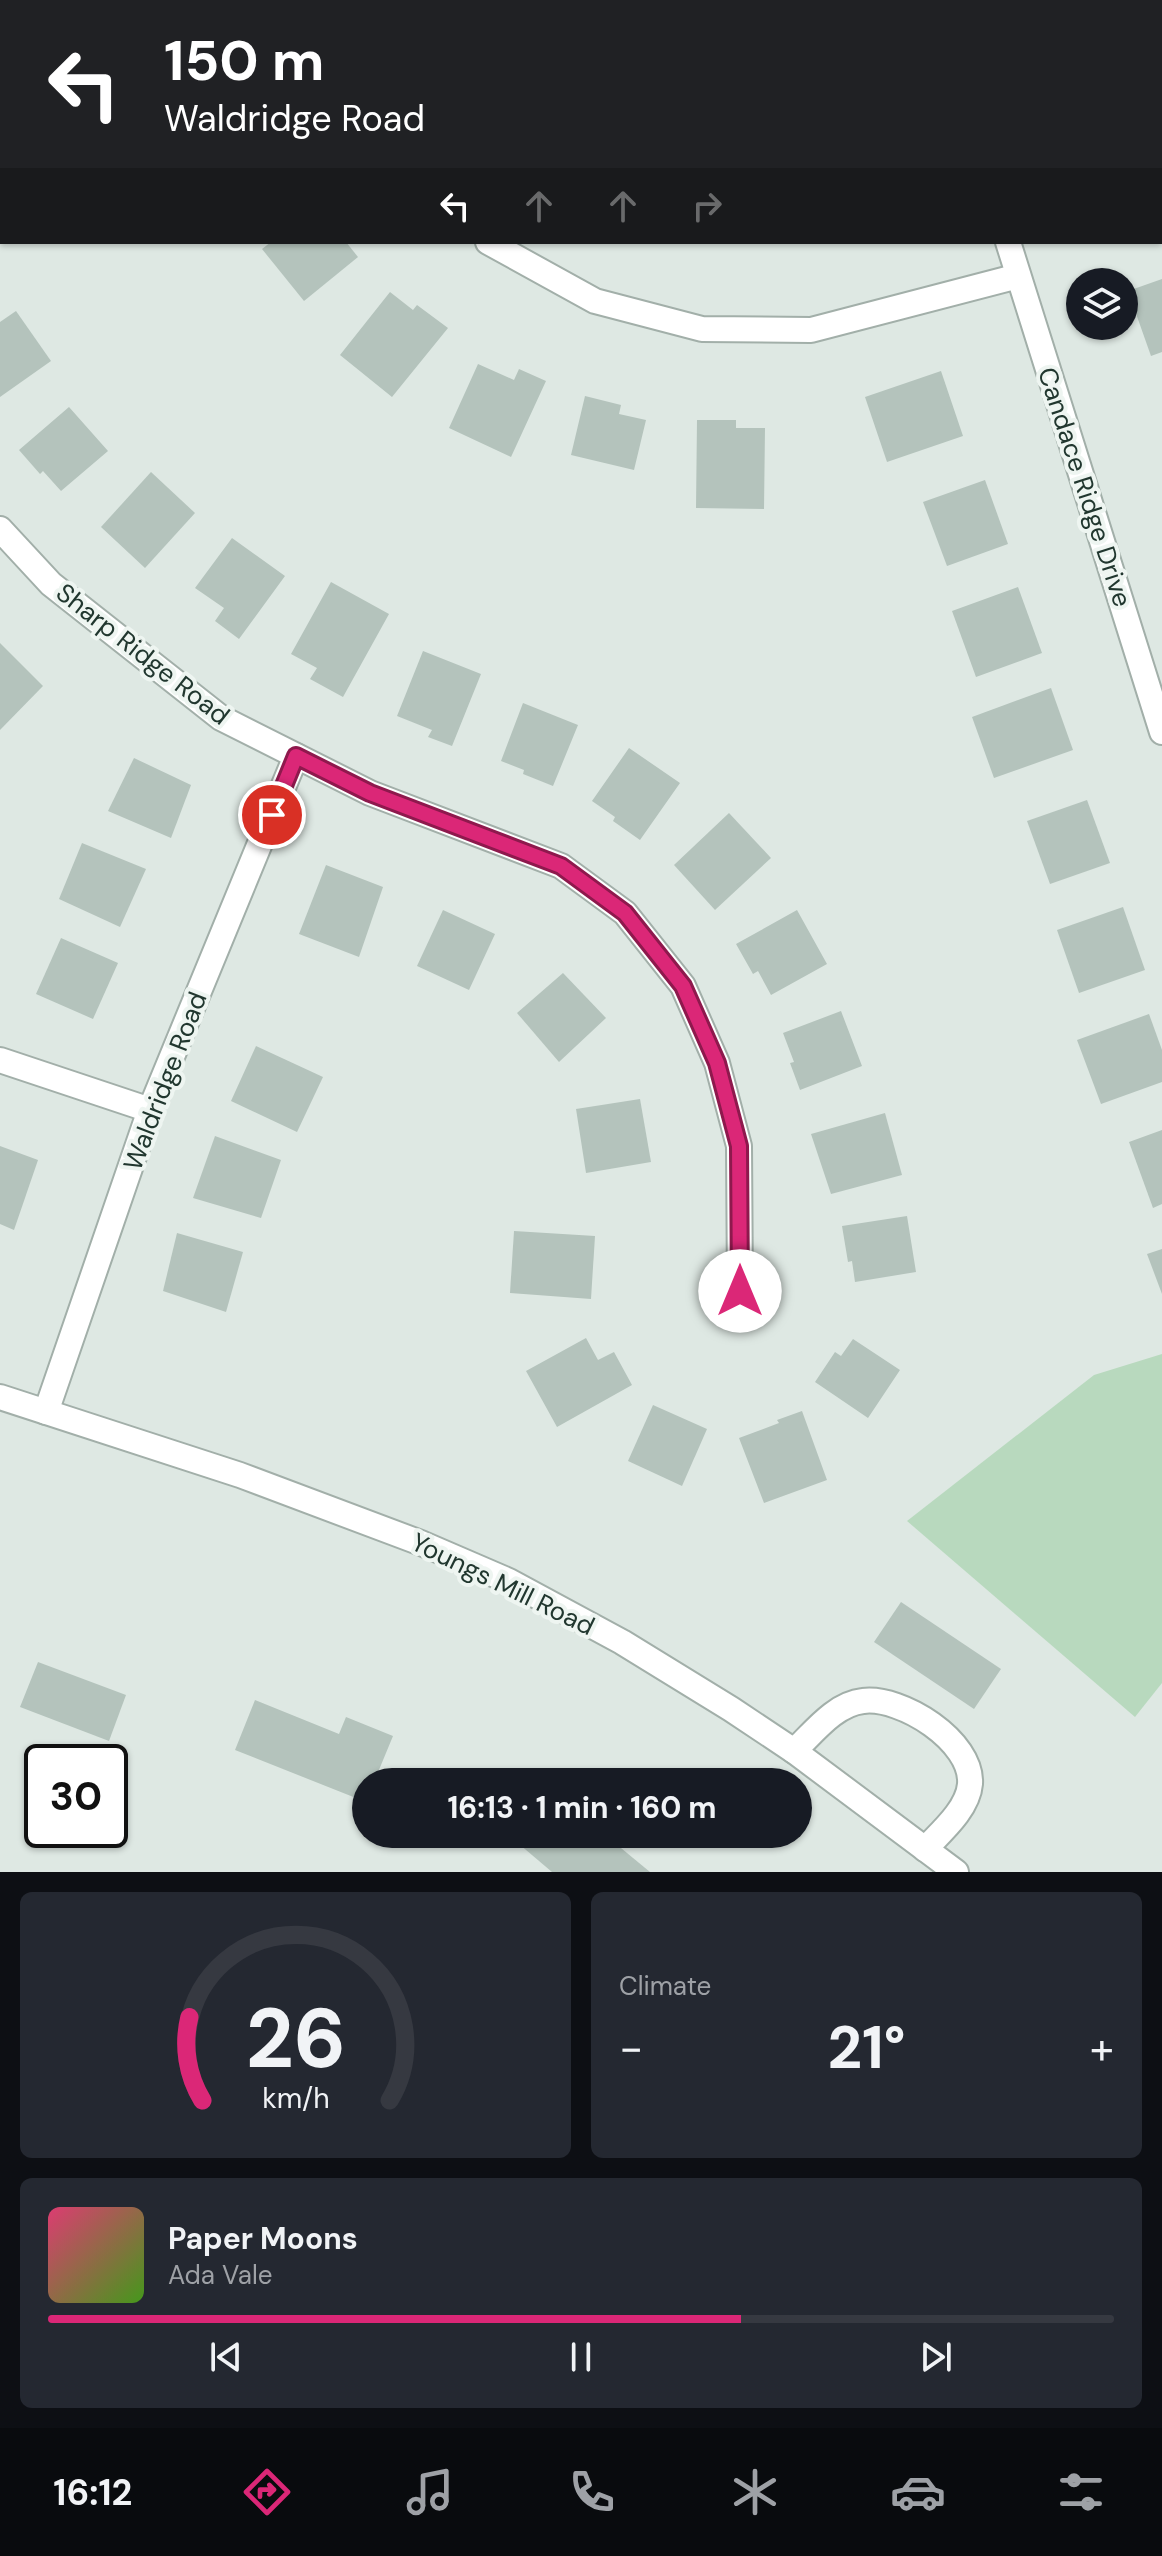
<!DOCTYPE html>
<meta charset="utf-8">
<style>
body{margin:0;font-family:"DM Sans",sans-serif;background:#242831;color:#f1f3f6;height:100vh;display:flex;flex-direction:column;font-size:30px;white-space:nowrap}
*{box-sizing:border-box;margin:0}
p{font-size:26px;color:#9ea1a6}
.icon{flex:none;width:44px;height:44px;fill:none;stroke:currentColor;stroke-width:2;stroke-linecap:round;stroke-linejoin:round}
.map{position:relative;height:1872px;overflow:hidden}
.side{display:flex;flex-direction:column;gap:20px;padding:20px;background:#0d0f14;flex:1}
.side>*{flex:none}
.guide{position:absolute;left:0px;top:0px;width:1162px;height:244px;box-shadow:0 2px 6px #0004;background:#202124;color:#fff;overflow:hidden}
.tools{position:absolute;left:1066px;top:268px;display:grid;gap:16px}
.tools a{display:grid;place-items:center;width:72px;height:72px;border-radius:50%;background:#171b24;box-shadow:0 2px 6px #0004;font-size:40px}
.speed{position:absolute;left:24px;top:1744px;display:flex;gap:16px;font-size:40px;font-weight:700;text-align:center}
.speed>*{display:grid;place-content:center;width:104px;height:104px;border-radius:50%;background:#171b24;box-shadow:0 2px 6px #0004;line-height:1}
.speed .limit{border:4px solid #111;border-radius:12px;background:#fff;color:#111}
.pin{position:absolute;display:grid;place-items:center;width:68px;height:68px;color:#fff;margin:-34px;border:4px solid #fff;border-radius:50%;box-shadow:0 2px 8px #0007}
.me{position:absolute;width:88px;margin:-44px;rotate:0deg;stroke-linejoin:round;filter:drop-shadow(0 0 6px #0008)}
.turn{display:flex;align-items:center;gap:28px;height:168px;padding:0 32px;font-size:36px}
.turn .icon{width:104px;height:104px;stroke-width:2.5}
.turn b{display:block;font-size:56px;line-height:68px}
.lanes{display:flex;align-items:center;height:76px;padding:0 32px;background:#0003;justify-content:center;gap:40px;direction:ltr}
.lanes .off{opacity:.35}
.big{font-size:60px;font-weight:700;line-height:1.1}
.side .card{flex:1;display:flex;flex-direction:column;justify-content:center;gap:12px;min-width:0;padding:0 28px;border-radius:12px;background:#242831}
.side .dial{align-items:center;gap:0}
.dial svg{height:208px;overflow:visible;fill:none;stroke:#363941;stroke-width:7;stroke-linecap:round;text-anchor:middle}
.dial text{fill:#f1f3f6;stroke:none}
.song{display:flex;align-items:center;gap:24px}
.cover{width:96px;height:96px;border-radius:12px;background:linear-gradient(135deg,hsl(340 70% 55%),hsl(100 70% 35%))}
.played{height:8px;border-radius:4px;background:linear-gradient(90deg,#db2777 65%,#363941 65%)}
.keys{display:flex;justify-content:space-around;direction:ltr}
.heat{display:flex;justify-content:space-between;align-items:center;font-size:44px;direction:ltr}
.side .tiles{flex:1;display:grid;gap:20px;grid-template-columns:1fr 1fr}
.card:last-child{grid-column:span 2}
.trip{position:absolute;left:352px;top:1768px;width:460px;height:80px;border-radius:40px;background:#171b24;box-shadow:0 2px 6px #0004;font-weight:700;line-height:80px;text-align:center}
.menu{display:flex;height:128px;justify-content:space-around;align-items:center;background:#090b0e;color:#9ea1a6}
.menu .icon{width:56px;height:56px}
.menu .on{color:#db2777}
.menu b{font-size:36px;color:#f1f3f6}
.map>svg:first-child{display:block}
.green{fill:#b8d9be}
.building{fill:#b4c3bc}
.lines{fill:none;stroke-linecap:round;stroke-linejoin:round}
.minor-casing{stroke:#a2afa9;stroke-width:28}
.minor{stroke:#fff;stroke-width:24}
.route-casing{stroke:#8e194d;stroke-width:20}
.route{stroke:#db2777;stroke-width:14}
.labels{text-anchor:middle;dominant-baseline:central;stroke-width:8;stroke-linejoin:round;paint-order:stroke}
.street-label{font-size:26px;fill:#21372f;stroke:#eef5f1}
</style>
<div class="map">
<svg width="1162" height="1872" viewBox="0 0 1162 1872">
<rect width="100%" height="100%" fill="#dee8e3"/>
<polygon class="green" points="1162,1354 1162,1683 1135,1717 907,1521 1094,1375"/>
<g class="building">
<polygon points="271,242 346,242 358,257 304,301 262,249"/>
<polygon points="1162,279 1162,352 1151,356 1128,291"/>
<polygon points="390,292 413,310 417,305 448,328 392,397 340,355"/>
<polygon points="16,311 51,361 0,397 0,322"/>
<polygon points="478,364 514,380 519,369 546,381 511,457 449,428"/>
<polygon points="941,371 963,436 887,462 865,397"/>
<polygon points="585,396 621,405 619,414 646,420 634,470 571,455"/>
<polygon points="69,407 108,451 61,491 43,471 40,474 19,450"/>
<polygon points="697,420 736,420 736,428 765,428 764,509 696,508"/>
<polygon points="151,472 195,513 145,568 101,527"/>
<polygon points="985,480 1008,544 947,566 923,502"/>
<polygon points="232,538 285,576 239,639 215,621 224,608 195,588"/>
<polygon points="331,582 389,614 343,697 310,679 317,668 291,654"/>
<polygon points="1018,587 1042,653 976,677 952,611"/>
<polygon points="0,643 43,686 0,730"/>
<polygon points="423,651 481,674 452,746 428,737 432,730 397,716"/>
<polygon points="1051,688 1073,750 994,778 972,717"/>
<polygon points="523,703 578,725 553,786 523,774 524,770 501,761"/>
<polygon points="629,748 680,783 640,840 613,821 615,817 592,801"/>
<polygon points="134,758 191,785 171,838 108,811"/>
<polygon points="1087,800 1110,863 1050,884 1027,821"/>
<polygon points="729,813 771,858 715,910 674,865"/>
<polygon points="82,843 146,869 120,927 59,899"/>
<polygon points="326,865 383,887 359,957 299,934"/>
<polygon points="1123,907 1145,970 1079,993 1057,930"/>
<polygon points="443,910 495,934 469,990 417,966"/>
<polygon points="797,910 827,964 771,995 758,971 753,974 736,944"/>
<polygon points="61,938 118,963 93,1019 36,994"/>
<polygon points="563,973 606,1018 559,1062 517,1013"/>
<polygon points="841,1011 862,1066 800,1090 790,1063 794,1062 783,1033"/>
<polygon points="1149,1014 1162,1050 1162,1082 1101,1104 1077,1040"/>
<polygon points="256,1046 323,1077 297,1132 231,1101"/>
<polygon points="640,1099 651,1162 586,1173 576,1109"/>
<polygon points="885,1113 902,1175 831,1194 811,1134"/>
<polygon points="1162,1130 1162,1204 1153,1208 1129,1142"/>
<polygon points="215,1136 281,1160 261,1218 193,1198"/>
<polygon points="0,1146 38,1160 14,1230 0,1224"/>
<polygon points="907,1216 916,1272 855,1282 852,1261 848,1262 842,1226"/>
<polygon points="514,1231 595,1236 591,1299 510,1293"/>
<polygon points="177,1233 243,1252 226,1312 163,1291"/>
<polygon points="1162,1249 1162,1294 1147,1254"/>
<polygon points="586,1338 598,1360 614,1352 632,1385 557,1427 526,1371"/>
<polygon points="853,1339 900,1370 868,1418 815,1382 835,1352 841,1356"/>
<polygon points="653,1405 707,1429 682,1486 628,1461"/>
<polygon points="802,1411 827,1480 764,1503 739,1438 779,1423 777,1420"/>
<polygon points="901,1602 1001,1669 974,1709 874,1642"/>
<polygon points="38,1662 126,1695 109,1741 20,1707"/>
<polygon points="255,1700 339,1734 346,1717 393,1736 374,1782 366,1782 366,1802 235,1750"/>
<polygon points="527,1834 604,1834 650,1872 552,1872 519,1844"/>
</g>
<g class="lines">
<defs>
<g id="minor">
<polyline points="314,0 315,2"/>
<polyline points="935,0 935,2"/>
<polyline points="488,242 595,301 702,329 811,330 1018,276"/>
<polyline points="1008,242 1162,732"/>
<polyline points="0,529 51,584 221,718 370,793 561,866 625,913 683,986 717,1063 739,1146 740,1291"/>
<polyline points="0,1060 150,1110"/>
<polyline points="0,1397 240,1475 421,1543 509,1581 622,1642 731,1709 794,1751 956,1872"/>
<polyline points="46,1412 150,1110 296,756"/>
<path d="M794 1751C814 1732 835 1704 863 1701 901 1696 973 1741 970 1784 968 1809 941 1832 925 1849"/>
</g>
</defs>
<use href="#minor" class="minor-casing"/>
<use href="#minor" class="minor"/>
</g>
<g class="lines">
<defs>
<polyline id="route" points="272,815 296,756 370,793 561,866 625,913 683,986 717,1063 739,1146 740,1291"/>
</defs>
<use href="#route" class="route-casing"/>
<use href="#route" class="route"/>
</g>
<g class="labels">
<g class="street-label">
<text transform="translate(1085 487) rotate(72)">Candace Ridge Drive</text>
<text transform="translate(143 654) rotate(38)">Sharp Ridge Road</text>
<text transform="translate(165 1081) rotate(-69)">Waldridge Road</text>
<text transform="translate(503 1584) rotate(26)">Youngs Mill Road</text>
</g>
</g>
</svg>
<div class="tools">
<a><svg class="icon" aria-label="layers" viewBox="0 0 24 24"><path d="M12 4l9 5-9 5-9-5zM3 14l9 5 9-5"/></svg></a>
</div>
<div class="speed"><div class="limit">30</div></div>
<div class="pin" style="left:272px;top:815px;background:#d93025"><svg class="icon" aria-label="arrive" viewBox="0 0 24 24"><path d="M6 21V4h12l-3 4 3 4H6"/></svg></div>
<svg class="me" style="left:740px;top:1291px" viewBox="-20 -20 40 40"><circle r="19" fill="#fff"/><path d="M0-13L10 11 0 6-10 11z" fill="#db2777"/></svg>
<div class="trip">16:13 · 1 min · 160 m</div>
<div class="guide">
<div class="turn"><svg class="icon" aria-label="left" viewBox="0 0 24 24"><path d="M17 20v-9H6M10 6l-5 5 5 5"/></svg><div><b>150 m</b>Waldridge Road</div></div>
<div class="lanes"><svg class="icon" aria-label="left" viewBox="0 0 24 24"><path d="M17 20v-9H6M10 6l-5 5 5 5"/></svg><svg class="icon off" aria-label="ahead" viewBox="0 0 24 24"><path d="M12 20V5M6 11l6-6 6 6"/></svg><svg class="icon off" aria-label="ahead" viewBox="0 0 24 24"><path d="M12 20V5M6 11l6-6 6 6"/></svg><svg class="icon off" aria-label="right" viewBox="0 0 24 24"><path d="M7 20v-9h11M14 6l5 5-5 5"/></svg></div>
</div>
</div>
<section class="side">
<div class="tiles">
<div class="card dial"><svg viewBox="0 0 100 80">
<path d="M14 69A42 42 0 1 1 86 69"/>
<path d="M14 69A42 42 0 0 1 9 37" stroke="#db2777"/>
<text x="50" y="56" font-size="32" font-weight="700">26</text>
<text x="50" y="72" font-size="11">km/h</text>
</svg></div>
<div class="card"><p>Climate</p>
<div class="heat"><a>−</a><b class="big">21°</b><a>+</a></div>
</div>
<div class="card">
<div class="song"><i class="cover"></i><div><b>Paper Moons</b><p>Ada Vale</p></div></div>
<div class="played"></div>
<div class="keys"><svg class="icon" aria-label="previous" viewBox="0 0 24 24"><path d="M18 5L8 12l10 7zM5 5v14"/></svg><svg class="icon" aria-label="pause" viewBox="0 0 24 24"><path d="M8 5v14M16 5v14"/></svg><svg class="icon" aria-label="next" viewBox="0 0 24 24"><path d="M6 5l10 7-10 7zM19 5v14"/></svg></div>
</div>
</div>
</section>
<nav class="menu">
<b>16:12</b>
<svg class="icon on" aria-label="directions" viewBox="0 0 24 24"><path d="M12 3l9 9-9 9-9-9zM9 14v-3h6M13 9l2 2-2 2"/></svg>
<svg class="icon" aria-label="music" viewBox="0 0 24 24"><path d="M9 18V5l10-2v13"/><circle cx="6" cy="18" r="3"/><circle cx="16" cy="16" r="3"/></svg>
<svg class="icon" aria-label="phone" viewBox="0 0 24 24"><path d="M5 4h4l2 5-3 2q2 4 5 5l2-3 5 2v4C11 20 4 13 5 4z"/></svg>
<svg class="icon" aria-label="climate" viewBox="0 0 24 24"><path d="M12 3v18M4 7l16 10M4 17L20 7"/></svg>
<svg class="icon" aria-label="car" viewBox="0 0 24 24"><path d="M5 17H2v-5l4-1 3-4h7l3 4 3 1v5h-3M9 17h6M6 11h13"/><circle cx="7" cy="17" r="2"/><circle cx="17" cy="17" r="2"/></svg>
<svg class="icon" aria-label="filters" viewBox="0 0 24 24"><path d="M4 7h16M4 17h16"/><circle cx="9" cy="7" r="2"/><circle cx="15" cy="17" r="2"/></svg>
</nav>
